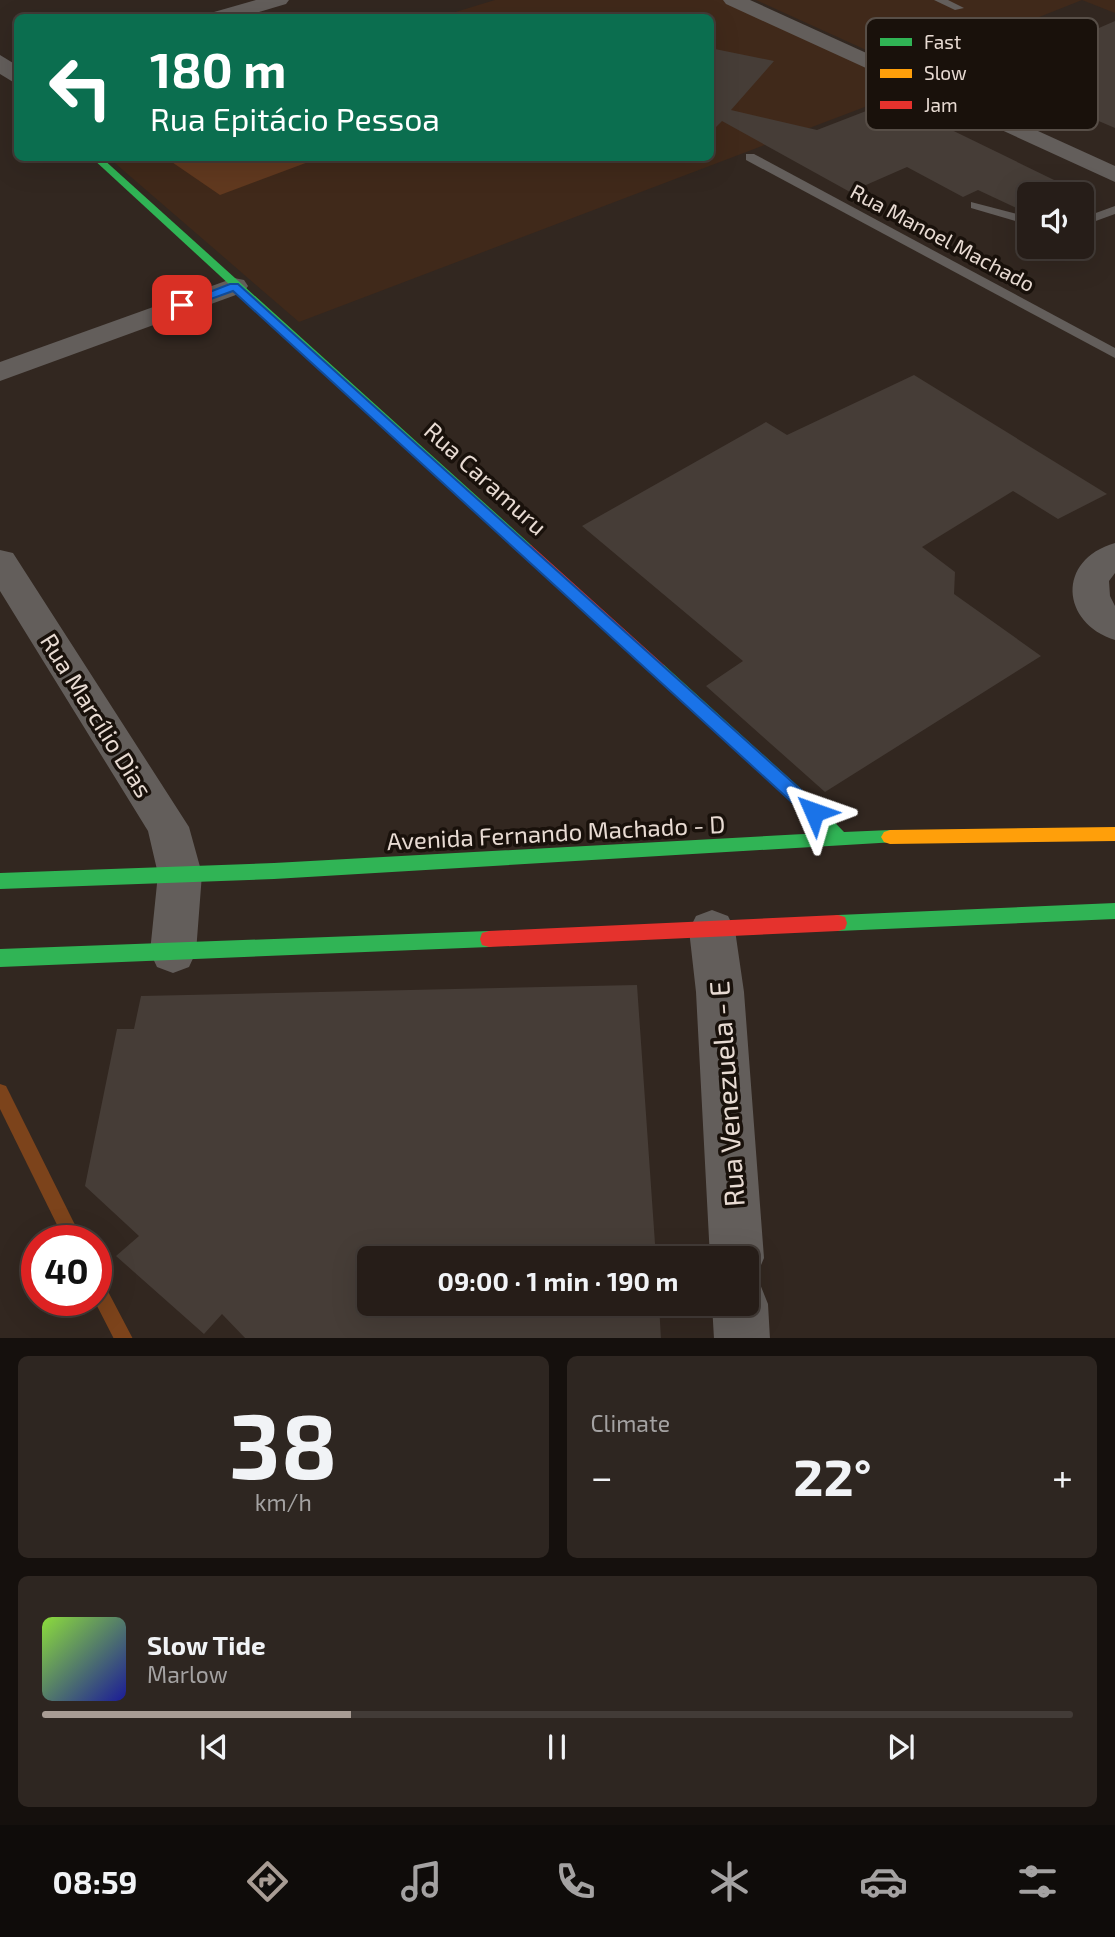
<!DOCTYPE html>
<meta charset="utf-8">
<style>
body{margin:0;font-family:"Exo 2",sans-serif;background:#2e2621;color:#f1f3f6;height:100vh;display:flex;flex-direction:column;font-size:26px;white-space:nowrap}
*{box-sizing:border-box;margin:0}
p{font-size:23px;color:#a4a2a2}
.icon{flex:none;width:38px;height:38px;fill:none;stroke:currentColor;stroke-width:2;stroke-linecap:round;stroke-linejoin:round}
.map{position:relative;height:1338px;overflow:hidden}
.panel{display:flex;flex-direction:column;gap:18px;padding:18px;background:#15100d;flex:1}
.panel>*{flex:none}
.guide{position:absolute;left:14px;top:14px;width:700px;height:147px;border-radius:10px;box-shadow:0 7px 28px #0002,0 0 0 2px #423b37;background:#0b6e4f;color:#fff;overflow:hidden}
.tools{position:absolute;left:1017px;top:182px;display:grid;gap:14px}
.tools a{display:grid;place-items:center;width:77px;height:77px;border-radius:10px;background:#261d18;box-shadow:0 7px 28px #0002,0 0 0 2px #423b37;font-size:35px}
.speed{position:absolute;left:21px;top:1225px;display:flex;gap:14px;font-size:35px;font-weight:700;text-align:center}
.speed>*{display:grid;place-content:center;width:91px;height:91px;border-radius:50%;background:#261d18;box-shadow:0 7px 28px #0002,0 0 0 2px #423b37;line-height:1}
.speed .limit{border:10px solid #d22;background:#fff;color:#111}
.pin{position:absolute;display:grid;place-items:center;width:60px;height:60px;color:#fff;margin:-30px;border-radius:14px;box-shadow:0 4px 10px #0006}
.me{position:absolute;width:77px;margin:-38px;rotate:313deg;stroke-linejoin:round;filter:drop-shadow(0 0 5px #0008)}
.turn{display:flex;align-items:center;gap:24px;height:147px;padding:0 21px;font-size:32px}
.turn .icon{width:91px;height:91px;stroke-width:2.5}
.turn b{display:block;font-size:49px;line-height:60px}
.big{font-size:52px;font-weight:700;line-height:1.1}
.panel .tile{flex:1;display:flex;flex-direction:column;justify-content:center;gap:10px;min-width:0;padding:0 24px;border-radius:10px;background:#2e2621}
.panel .dial{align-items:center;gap:0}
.dial b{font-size:91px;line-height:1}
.song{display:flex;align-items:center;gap:21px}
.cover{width:84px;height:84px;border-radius:10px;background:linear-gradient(135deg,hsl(90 70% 55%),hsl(240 70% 35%))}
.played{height:7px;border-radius:4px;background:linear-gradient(90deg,#a89c94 30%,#423b37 30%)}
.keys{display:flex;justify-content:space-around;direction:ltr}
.heat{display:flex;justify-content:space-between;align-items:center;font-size:38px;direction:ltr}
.panel .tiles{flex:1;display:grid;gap:18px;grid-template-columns:1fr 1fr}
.tile:last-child{grid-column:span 2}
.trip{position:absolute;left:357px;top:1246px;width:402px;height:70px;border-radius:10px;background:#261d18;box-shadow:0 7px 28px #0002,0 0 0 2px #423b37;font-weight:700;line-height:70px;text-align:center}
.tabs{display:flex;height:112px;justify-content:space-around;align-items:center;background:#0f0c0a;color:#a4a2a2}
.tabs .icon{width:49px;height:49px}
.tabs .active{color:#a89c94}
.tabs b{font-size:32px;color:#f1f3f6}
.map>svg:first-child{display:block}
.built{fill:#40291a}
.green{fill:#61391f}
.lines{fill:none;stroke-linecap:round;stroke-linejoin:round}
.stream{fill:#7c431b;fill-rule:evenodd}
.building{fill:#463d37}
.lane{fill:#635e5b;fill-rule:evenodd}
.street{fill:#635e5b;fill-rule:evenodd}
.fast{fill:#30b455;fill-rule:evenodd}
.slow{fill:#ff9f0a;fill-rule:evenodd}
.jam{fill:#e5322d;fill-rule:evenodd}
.route{fill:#1a73e8;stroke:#114b97;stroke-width:2}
.labels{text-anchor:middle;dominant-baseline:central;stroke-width:7;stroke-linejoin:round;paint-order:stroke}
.far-street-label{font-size:21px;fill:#e8dbd3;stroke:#19110b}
.street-label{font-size:24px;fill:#e8dbd3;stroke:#19110b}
.near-street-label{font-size:28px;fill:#e8dbd3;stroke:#19110b}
.key{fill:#19110b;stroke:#574e47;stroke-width:2}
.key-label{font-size:19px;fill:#e8dbd3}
</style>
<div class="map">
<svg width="1115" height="1339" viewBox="0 0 1115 1339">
<rect width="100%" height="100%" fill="#322720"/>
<g class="built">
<polygon points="495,0 728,0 920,86 299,322 109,158 710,158 710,18 439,17"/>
<polygon points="756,0 1115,0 1115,13 1082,0 908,69"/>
</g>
<polygon class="green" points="166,158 319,158 220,195"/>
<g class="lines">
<g class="stream">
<polygon points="0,1084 6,1086 83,1241 65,1241 0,1109"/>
<polygon points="96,1277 102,1280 133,1339 114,1339 94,1300 96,1300"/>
</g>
</g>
<g class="building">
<polygon points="1115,21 1115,128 991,75"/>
<polygon points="710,48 774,61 731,110 817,130 892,101 1085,195 1029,194 1029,214 978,190 963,197 907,167 850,192 722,121 710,133"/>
<polygon points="914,375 1107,494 1058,519 1013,491 922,547 955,572 954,594 1041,656 825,792 706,686 743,661 582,526 766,422 787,435"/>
<polygon points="637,985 656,1258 369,1258 369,1304 659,1304 661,1339 246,1339 222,1314 204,1334 116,1256 139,1236 85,1186 117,1029 134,1029 141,996"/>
</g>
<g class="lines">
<g class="lane">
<polygon points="934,0 948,0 964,8 955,10"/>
<polygon points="746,154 754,154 1115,348 1115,358 746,160"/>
<polygon points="971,202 1029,217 1029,225 971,208"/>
<polygon points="1115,206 1115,214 1082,226 1082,218"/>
</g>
<g class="street">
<polygon points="256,0 289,0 286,4 239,18 204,18 207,14"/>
<polygon points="723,0 750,0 1115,166 1115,182 726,4"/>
<polygon points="0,55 18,66 18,85 0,74"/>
<polygon points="234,278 244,280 248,286 244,292 0,381 0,362"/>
<path d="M1115 543V573L1109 581 1110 596 1115 606V640C1061 623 1056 560 1115 543Z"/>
<polygon points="0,550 13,553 189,827 202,874 196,952 189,967 173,973 157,967 150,952 158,874 148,831 0,591"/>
<polygon points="712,910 728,916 735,930 744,992 764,1258 756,1277 750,1280 760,1284 768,1304 770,1339 714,1339 712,1304 747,1304 747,1258 710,1258 696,992 689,930 696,916"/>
</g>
<g class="fast">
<polygon points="92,158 102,158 531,545 533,549 531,553 521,553"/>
<polygon points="658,663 664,665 810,797 844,832 890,830 896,832 899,837 896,842 274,879 0,889 0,873 274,863 822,833 798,807 652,673 650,669"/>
<polygon points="1115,903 1115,919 838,931 831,929 829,923 831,917 838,915"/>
<polygon points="489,931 496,933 498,939 496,945 489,947 0,967 0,949"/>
</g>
<polygon class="slow" points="1115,827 1115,841 890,844 884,842 881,837 884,832 890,830"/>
<g class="jam">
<polygon points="526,544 531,545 664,665 666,669 664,673 652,673 521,553 519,549"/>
<polygon points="838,915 845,917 847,923 845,929 838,931 489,947 482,945 480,939 482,933 489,931"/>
</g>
</g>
<polygon class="route" points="230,284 238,284 820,807 823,812 820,817 808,817 233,291 186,308 176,305"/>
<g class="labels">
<g class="far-street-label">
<text transform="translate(943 237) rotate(28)">Rua Manoel Machado</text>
</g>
<g class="street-label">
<text transform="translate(486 478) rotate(42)">Rua Caramuru</text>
<text transform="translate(97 715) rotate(58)">Rua Marcílio Dias</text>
<text transform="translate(556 832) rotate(-3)">Avenida Fernando Machado - D</text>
</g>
<g class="near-street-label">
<text transform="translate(726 1094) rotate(-94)">Rua Venezuela - E</text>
</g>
</g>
<rect x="866" y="18" width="232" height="112" rx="10" class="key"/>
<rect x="880" y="38" width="32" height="8" fill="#30b455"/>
<rect x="880" y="69" width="32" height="9" fill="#ff9f0a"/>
<rect x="880" y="101" width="32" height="8" fill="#e5322d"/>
<g class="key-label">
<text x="924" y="49">Fast</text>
<text x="924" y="80">Slow</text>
<text x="924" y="112">Jam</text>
</g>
</svg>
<div class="tools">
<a><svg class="icon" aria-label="sound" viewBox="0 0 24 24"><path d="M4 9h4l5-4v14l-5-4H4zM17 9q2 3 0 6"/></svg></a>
</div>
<div class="speed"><div class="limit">40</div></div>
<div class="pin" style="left:182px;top:305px;background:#d93025"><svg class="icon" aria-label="arrive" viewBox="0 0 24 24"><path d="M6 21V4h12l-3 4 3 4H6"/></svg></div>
<svg class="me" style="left:814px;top:812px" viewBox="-20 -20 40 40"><path d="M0-17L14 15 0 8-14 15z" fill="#1a73e8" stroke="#fff" stroke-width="4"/></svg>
<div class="trip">09:00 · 1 min · 190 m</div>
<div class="guide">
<div class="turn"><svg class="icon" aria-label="left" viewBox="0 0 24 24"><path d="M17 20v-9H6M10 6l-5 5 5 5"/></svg><div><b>180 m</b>Rua Epitácio Pessoa</div></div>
</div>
</div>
<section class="panel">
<div class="tiles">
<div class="tile dial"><b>38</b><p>km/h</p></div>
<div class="tile"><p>Climate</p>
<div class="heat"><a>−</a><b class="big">22°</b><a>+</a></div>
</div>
<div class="tile">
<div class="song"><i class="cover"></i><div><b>Slow Tide</b><p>Marlow</p></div></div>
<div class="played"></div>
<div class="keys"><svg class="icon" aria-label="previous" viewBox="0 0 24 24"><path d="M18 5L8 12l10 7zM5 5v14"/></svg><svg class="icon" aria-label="pause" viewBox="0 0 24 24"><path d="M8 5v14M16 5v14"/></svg><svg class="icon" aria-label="next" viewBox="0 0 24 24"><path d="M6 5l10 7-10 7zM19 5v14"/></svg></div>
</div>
</div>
</section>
<nav class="tabs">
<b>08:59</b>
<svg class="icon active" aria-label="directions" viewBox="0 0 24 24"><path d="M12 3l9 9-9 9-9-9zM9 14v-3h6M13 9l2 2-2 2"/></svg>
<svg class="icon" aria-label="music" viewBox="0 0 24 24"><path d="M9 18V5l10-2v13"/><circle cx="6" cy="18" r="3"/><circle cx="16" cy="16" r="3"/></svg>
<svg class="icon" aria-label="phone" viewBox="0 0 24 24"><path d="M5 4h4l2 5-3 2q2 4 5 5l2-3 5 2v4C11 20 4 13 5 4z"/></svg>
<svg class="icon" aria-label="climate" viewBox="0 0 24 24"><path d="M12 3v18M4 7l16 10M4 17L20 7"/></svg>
<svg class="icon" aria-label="car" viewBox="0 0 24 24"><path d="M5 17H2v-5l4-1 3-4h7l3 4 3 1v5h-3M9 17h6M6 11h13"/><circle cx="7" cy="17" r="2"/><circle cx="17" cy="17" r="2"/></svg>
<svg class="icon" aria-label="filters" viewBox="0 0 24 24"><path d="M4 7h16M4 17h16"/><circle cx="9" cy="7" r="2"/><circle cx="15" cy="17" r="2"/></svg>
</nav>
